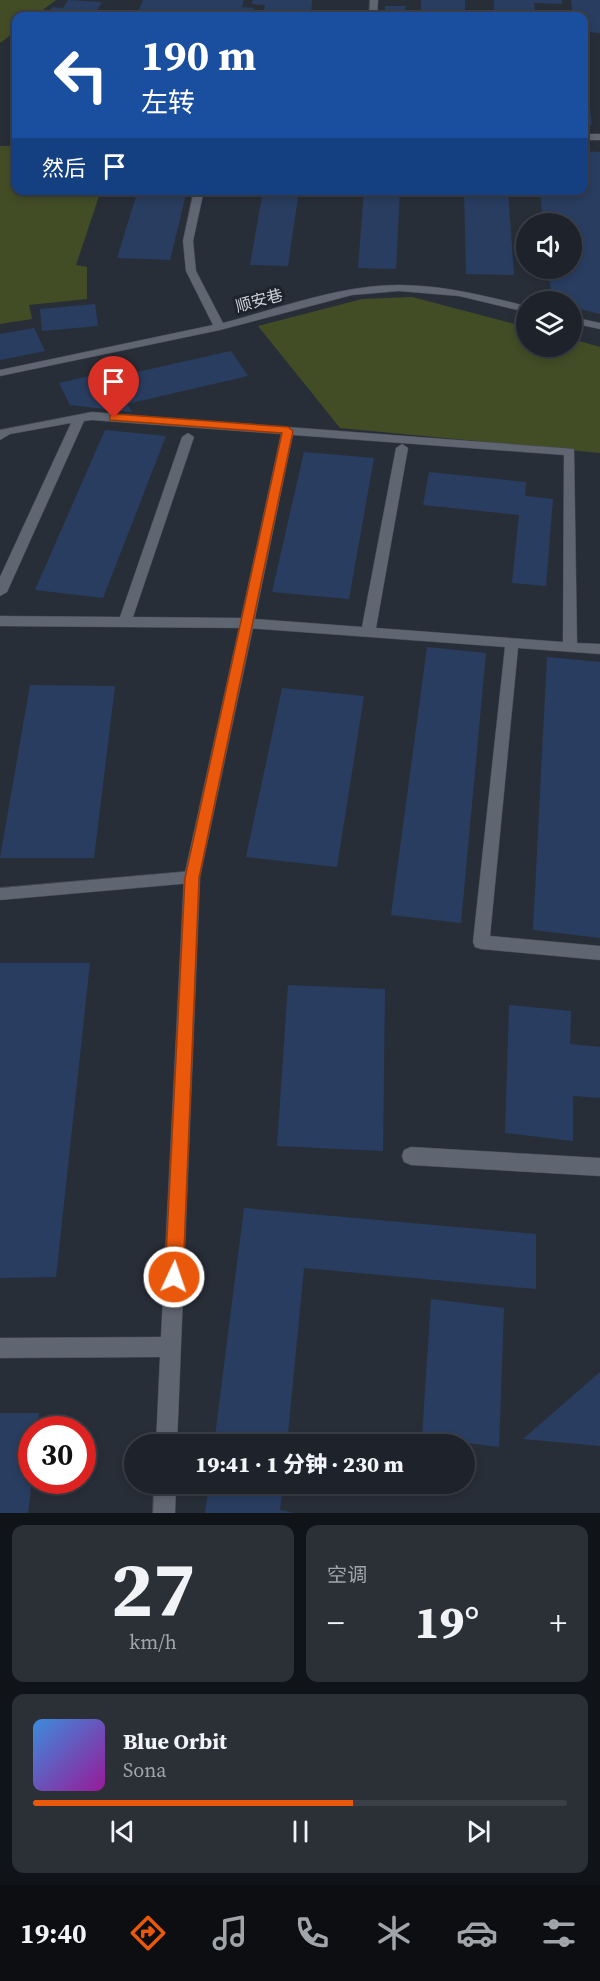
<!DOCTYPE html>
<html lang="zh">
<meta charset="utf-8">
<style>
body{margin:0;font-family:"Source Serif 4","Noto Sans SC",serif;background:#2b2f36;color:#f1f3f6;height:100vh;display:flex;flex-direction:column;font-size:22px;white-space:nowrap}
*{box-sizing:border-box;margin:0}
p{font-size:20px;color:#a1a4a8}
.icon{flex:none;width:33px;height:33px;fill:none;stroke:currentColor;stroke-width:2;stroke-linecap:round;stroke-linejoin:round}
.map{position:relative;height:1513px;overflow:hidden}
.side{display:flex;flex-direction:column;gap:12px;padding:12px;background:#101317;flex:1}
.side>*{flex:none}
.banner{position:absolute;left:12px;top:12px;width:576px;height:183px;border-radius:12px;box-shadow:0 3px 9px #0003,0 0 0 2px #3c3f47;background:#1a4fa0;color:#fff;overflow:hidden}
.fabs{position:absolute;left:516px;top:213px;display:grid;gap:12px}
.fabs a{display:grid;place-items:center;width:66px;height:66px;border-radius:50%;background:#1e222a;box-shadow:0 3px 9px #0003,0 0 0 2px #3c3f47;font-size:30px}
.speed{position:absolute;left:18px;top:1416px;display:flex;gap:12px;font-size:30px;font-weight:700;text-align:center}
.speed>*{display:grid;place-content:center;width:78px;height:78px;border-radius:50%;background:#1e222a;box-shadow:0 3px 9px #0003,0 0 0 2px #3c3f47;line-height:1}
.speed .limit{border:9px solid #d22;background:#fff;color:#111}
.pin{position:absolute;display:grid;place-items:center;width:51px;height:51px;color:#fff;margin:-62px -26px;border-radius:50% 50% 50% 0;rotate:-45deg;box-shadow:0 0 6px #0007}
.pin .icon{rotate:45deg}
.me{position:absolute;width:66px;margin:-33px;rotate:3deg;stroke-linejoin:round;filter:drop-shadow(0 0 4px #0008)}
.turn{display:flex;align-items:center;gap:21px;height:126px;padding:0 30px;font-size:27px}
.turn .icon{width:78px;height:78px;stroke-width:2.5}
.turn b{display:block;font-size:42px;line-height:51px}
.then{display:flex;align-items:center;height:57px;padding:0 30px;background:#0003;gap:12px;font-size:22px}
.big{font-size:45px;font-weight:800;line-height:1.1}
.side .card{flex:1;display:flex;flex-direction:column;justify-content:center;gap:9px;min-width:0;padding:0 21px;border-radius:12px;background:#2b2f36}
.side .dial{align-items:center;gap:0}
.dial b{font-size:78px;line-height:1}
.song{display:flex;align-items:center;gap:18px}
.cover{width:72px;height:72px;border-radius:9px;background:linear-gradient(135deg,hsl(210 70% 55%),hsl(300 70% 35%))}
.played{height:6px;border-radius:3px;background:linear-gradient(90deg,#ea580c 60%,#3c3f47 60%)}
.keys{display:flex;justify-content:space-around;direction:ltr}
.heat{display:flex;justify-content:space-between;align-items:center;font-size:33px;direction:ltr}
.side .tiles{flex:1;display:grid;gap:12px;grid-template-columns:1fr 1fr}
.card:last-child{grid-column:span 2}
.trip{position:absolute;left:124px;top:1434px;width:351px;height:60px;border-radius:30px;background:#1e222a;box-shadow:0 3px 9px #0003,0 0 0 2px #3c3f47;font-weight:800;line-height:60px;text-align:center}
.dock{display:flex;height:96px;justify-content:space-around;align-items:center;background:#0c0e11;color:#a1a4a8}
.dock .icon{width:42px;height:42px}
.dock .current{color:#ea580c}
.dock b{font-size:27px;color:#f1f3f6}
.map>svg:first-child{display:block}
.green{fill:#424d26}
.building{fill:#293d60}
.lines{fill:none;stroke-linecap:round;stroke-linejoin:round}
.service-casing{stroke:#464b53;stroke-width:1}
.minor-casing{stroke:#464b53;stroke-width:1}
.service{fill:#5f6571;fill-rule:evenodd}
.minor{fill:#5f6571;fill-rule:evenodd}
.route{fill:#ea580c;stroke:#983908;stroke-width:1.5}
.labels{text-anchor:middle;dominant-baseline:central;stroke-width:6;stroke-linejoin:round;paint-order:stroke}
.far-street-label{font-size:16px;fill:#cfd3d9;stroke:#1e242d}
</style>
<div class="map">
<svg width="600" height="1513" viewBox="0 0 600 1513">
<rect width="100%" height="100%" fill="#282e38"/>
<g class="green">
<polygon points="0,0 56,0 35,16 16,16 16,31 0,43"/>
<polygon points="0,146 16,146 16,190 100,193 76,265 87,267 87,299 29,305 32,319 0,324"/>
<polygon points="412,297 526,327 526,346 572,346 572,339 600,347 600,453 340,428 258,326 362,299"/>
</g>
<g class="building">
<polygon points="68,0 102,2 94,15 47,16 52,7 63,8"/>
<polygon points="143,0 244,0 242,7 254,8 252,16 136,16"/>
<polygon points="253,0 312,0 311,16 262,16 265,5 252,4"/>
<polygon points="421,0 465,0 465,13 494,14 494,0 562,0 562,4 534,3 535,11 555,12 555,16 385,16 385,6 406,6 405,12 421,12"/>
<polygon points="571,0 600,0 600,33 584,32 584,16 573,16"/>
<polygon points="584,60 585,60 592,125 584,125"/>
<polygon points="584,151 600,152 600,314 572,307 572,302 552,302 548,268 572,268 572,224 543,224 540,190 584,190"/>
<polygon points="138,190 187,190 170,260 117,258"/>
<polygon points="263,190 299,190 288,266 250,265"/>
<polygon points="364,190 400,190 396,269 358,268"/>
<polygon points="464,190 508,190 514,275 466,274"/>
<polygon points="95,304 98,326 42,331 40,309"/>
<polygon points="34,328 45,351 0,360 0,334"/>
<polygon points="231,351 248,376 127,404 132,412 70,405 59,383 124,368 128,374"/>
<polygon points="105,430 166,436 103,598 35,590"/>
<polygon points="304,452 374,458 349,599 272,592"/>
<polygon points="429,472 526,482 525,496 553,499 546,586 512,583 519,515 423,505"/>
<polygon points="427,647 486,653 461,923 391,915"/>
<polygon points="547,657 600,662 600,938 533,930"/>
<polygon points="30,685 115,686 94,858 0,858"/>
<polygon points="282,688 364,696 337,867 246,857"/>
<polygon points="0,963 90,963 56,1277 0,1278"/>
<polygon points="288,985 385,989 383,1151 277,1146"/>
<polygon points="509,1005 571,1011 570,1044 600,1047 600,1098 573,1096 573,1141 505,1133"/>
<polygon points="244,1208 536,1234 536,1289 304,1268 287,1444 214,1444"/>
<polygon points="431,1299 504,1308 499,1447 422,1437"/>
<polygon points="600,1372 600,1446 523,1439"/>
<polygon points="0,1413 39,1413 37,1430 32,1430 32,1480 28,1513 0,1513"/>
<polygon points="209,1484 283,1484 280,1510 294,1513 205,1513"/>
</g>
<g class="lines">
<defs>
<g id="service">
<polygon points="370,0 378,0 377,16 369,16"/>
<path d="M92 412 574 449 577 643 600 644V654L518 648 490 936 600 946V960L481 949 475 947 473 942 505 647 247 628 0 626V616L120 617 182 437 188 433 194 437 133 617 241 618 281 434 92 420 84 421 7 592 0 596V577L71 423 10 434 0 440V430ZM293 435 564 455 563 642 376 628 408 448 402 444 396 448 362 627 255 619Z"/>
<polygon points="192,871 198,873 200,877 198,881 192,883 0,900 0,888"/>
<polygon points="411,1147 600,1158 600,1176 411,1165 404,1162 402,1156 404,1150"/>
</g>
<g id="minor">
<rect x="584" y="134" width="16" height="6"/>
<path d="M194 190H204L193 241 196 271 223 323C280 308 340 285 399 285 443 285 485 296 526 306V312L459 296 399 291 352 295 220 330 0 376V370L213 325 186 271 183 241Z"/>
<polygon points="572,317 600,323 600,329 572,323"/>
<polygon points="247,618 254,623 200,877 177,1444 156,1444 160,1357 0,1358 0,1338 161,1337 184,877 240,623"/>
<polygon points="154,1484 176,1484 175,1513 153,1513"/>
</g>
</defs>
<use href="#service" class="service-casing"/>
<use href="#minor" class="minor-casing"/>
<use href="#service" class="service"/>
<use href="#minor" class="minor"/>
</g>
<polygon class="route" points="114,414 288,427 293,431 199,878 183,1277 180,1283 174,1286 167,1283 165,1277 185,878 282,433 110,420 110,415"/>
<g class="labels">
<g class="far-street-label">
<text transform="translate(259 300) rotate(-15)">顺安巷</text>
</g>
</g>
</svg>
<div class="fabs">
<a><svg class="icon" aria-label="sound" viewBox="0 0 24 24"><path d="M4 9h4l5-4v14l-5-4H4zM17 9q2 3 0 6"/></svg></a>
<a><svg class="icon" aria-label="layers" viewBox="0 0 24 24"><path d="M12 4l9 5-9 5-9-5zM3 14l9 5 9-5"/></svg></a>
</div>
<div class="speed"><div class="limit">30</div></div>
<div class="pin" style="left:114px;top:418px;background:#d93025"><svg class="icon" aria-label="arrive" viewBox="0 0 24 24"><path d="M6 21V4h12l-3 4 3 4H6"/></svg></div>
<svg class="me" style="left:174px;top:1277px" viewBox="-20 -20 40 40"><circle r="17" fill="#ea580c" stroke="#fff" stroke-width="3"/><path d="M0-11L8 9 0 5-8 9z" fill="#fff"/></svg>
<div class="trip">19:41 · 1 分钟 · 230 m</div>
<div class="banner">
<div class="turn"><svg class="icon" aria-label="left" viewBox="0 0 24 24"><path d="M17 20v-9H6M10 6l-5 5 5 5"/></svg><div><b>190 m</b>左转</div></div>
<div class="then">然后<svg class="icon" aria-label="arrive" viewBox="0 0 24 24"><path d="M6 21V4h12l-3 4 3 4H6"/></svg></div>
</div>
</div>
<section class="side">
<div class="tiles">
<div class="card dial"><b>27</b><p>km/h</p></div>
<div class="card"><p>空调</p>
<div class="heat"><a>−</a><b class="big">19°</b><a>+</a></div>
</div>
<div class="card">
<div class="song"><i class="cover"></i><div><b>Blue Orbit</b><p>Sona</p></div></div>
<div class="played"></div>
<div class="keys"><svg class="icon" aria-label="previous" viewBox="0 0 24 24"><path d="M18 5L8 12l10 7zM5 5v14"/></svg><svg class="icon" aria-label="pause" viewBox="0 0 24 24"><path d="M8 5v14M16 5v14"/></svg><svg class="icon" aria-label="next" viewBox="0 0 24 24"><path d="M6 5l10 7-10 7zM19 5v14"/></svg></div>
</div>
</div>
</section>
<nav class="dock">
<b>19:40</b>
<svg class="icon current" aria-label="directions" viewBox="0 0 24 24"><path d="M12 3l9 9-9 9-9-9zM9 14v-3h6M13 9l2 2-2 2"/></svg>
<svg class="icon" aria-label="music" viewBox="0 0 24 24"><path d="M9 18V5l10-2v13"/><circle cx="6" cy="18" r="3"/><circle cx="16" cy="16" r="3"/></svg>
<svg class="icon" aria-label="phone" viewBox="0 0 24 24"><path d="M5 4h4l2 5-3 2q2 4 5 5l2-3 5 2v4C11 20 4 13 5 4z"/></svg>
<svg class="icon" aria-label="climate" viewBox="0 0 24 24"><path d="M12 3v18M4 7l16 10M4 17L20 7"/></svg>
<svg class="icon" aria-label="car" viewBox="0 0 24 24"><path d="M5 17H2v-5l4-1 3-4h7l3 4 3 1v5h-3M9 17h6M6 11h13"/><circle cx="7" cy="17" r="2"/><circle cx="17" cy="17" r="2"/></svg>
<svg class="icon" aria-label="filters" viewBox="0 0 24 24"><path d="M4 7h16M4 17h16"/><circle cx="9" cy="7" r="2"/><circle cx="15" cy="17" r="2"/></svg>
</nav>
